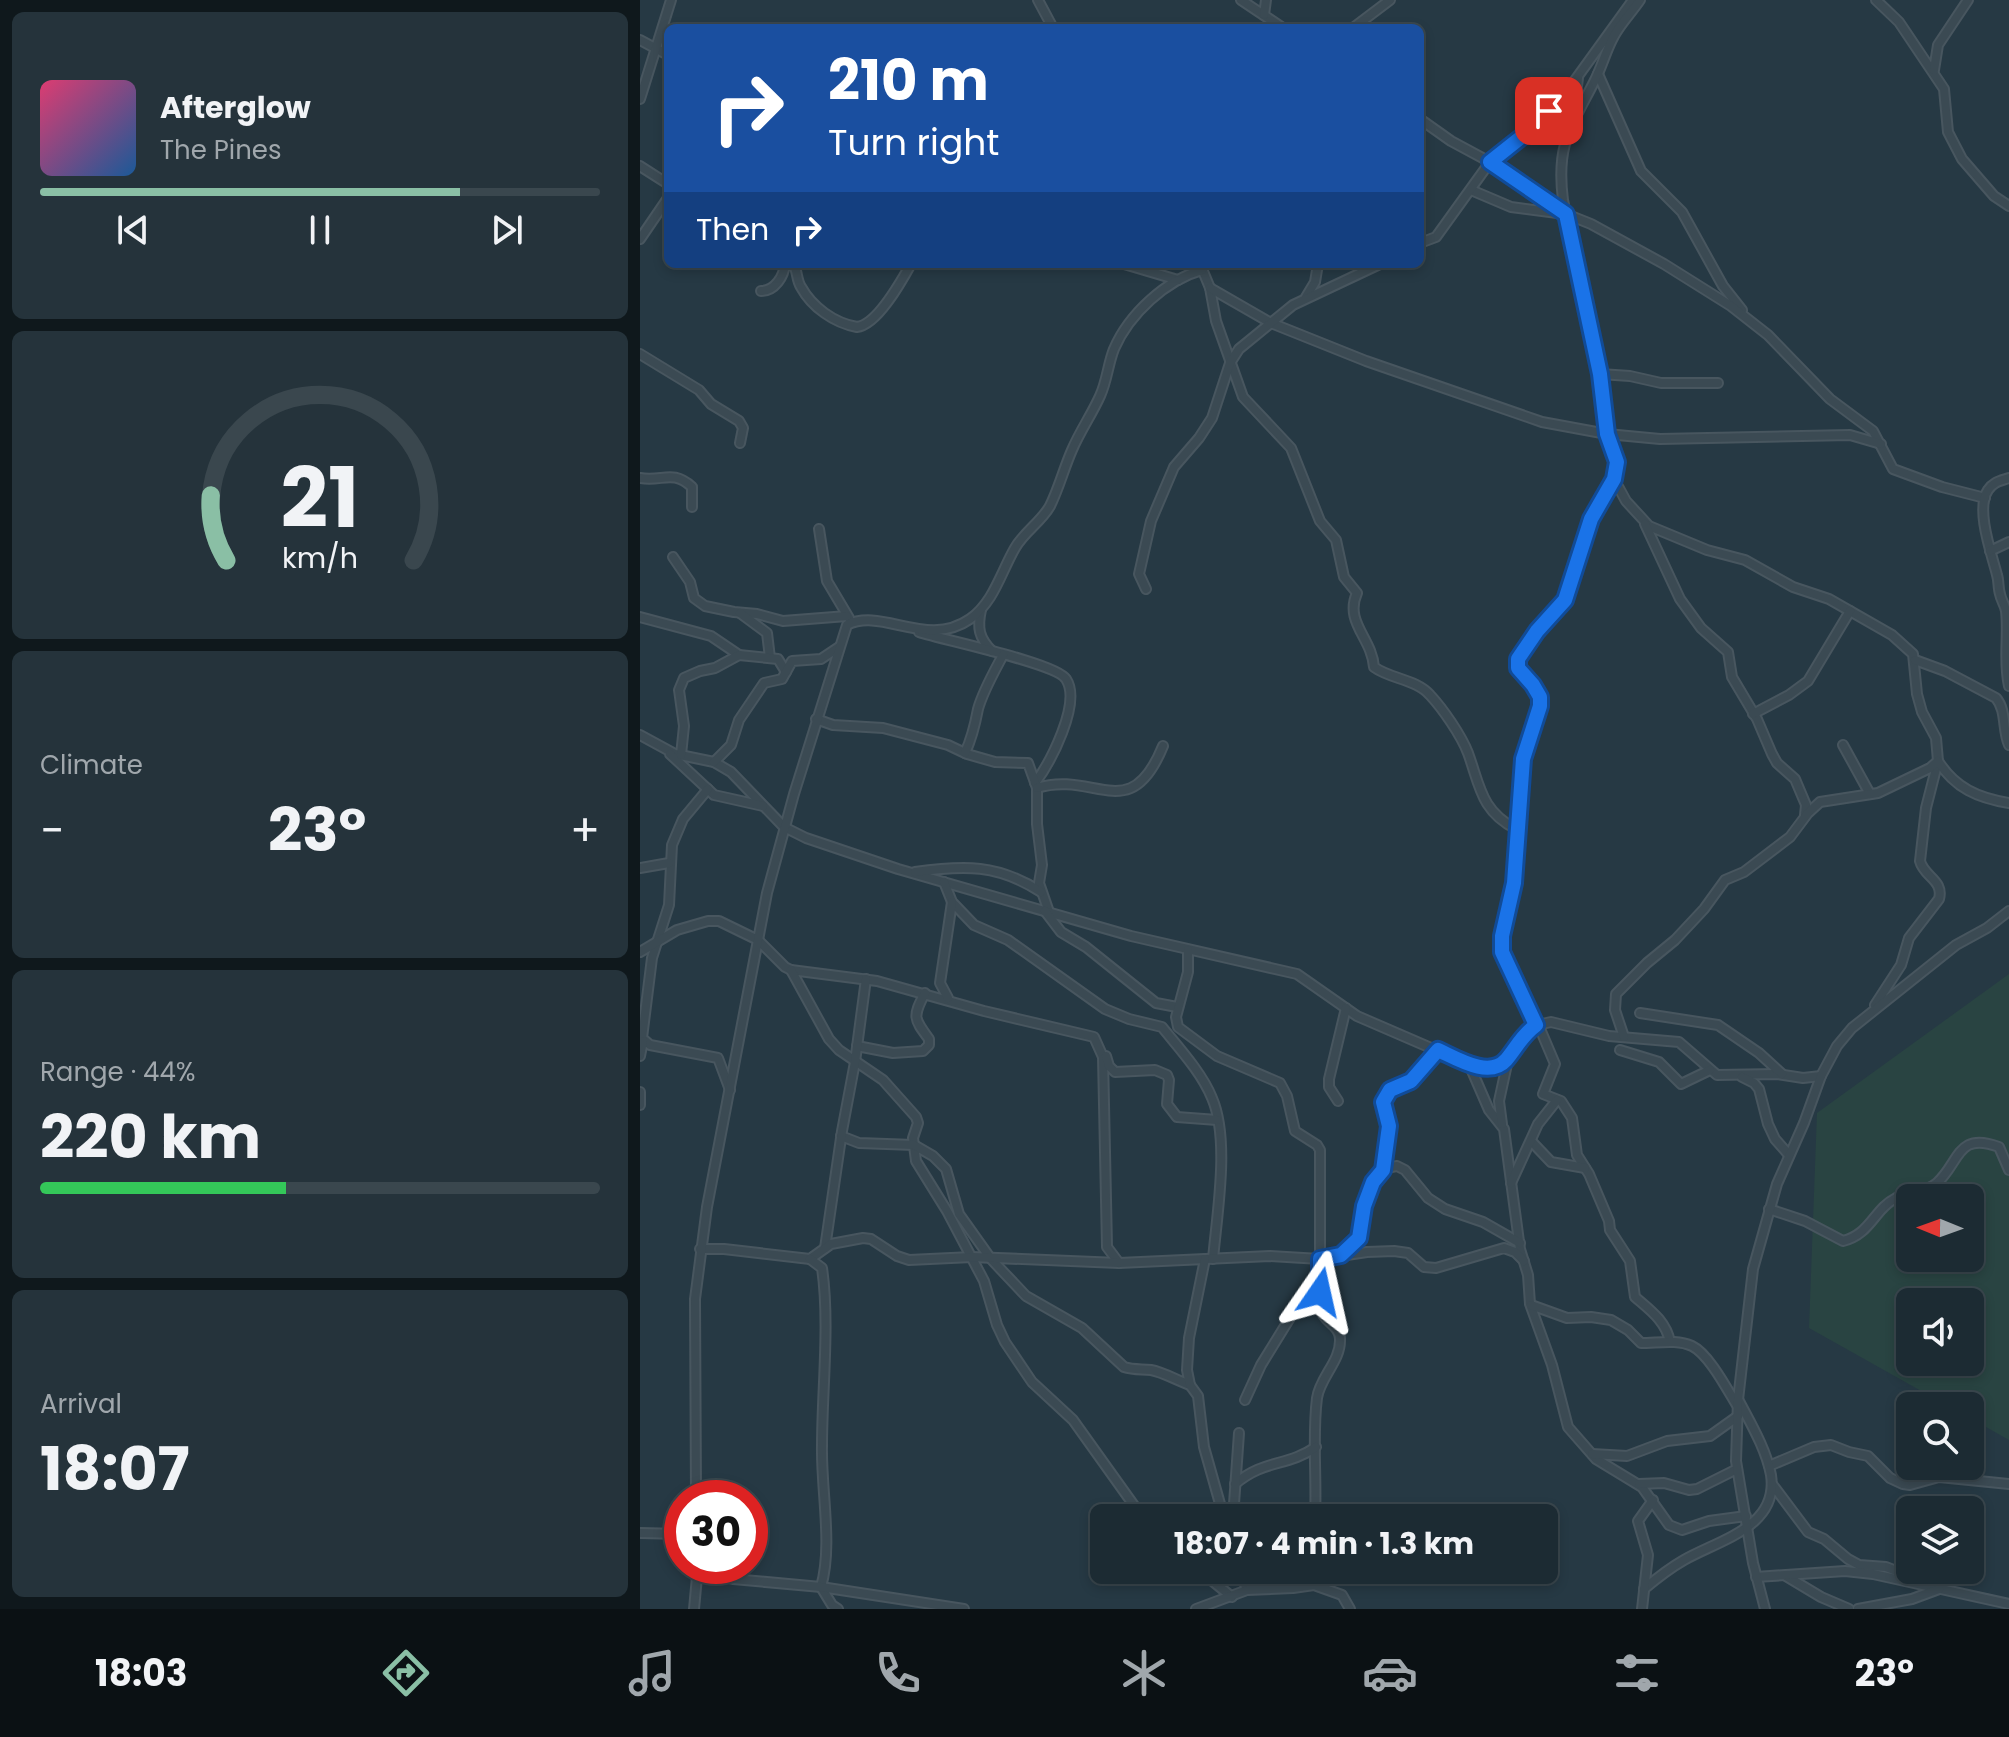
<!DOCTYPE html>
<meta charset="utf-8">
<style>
body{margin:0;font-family:Poppins,sans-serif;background:#25333b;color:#f1f3f6;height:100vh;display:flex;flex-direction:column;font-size:30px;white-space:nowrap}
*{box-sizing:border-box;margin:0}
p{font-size:26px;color:#a0a7ac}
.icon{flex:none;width:44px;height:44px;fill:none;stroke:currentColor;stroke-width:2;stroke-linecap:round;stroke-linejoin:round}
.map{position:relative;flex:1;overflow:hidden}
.side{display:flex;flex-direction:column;gap:12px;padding:12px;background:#0f181c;width:640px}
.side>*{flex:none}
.hud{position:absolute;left:24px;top:24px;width:760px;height:244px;border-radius:12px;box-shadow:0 4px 12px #0003,0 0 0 2px #3a474e;background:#1a4fa0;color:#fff;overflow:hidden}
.needle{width:52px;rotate:271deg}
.buttons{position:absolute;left:1256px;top:1184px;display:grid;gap:16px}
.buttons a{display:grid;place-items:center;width:88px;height:88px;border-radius:12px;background:#1c2b33;box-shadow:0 4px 12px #0003,0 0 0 2px #3a474e;font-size:40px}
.speed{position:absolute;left:24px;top:1480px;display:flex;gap:16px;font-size:40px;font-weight:700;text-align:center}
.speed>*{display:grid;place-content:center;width:104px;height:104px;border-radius:50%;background:#1c2b33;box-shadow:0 4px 12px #0003,0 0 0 2px #3a474e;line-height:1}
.speed .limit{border:12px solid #d22;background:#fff;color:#111}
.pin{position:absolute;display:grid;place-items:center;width:68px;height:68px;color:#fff;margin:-34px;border-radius:16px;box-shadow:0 4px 12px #0006}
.me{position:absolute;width:88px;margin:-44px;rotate:11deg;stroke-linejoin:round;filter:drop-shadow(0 0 6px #0008)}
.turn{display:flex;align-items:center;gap:28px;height:168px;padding:0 32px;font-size:36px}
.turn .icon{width:104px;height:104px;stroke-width:2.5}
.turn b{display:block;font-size:56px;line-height:68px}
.then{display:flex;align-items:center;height:76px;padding:0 32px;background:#0003;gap:16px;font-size:30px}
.big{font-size:60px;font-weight:700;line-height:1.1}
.side .card{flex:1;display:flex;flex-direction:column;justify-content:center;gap:12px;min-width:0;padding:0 28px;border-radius:12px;background:#25333b}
.side .dial{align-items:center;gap:0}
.dial svg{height:208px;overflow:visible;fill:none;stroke:#3a474e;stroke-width:7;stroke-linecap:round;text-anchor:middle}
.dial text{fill:#f1f3f6;stroke:none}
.song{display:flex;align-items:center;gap:24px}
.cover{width:96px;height:96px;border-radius:12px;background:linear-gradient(135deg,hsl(340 70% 55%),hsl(210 70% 35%))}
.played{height:8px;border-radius:4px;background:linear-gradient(90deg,#8abfa5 75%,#3a474e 75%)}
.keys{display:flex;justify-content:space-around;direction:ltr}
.heat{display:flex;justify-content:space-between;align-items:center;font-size:44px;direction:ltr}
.charge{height:12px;border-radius:6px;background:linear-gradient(90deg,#34c759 44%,#3a474e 0)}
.trip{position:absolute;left:450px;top:1504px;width:468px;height:80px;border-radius:12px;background:#1c2b33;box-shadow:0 4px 12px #0003,0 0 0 2px #3a474e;font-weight:700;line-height:80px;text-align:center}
.tab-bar{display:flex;height:128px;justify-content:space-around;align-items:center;background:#0b1114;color:#a0a7ac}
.tab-bar .icon{width:56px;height:56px}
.tab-bar .current{color:#8abfa5}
.tab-bar b{font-size:36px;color:#f1f3f6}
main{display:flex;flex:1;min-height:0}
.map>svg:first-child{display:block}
.green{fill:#294442;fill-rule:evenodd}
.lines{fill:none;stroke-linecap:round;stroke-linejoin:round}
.minor-casing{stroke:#48565f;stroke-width:12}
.minor{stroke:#3b4a53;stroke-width:8}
.route-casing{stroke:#114b97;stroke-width:20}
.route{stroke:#1a73e8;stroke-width:14}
</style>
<main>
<section class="side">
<div class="card">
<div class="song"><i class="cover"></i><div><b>Afterglow</b><p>The Pines</p></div></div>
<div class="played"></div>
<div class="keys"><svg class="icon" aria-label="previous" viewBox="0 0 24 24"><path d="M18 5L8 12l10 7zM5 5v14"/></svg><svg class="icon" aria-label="pause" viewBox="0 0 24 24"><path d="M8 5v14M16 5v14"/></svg><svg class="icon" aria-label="next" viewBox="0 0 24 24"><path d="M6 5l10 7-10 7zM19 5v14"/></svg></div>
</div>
<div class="card dial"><svg viewBox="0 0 100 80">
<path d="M14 69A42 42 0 1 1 86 69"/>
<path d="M14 69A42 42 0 0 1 8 44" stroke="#8abfa5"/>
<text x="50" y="56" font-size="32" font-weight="700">21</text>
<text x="50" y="72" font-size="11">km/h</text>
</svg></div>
<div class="card"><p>Climate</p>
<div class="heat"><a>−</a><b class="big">23°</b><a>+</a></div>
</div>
<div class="card"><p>Range · 44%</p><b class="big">220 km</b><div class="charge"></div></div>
<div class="card"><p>Arrival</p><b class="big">18:07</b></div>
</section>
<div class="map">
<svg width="1369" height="1609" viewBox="0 0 1369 1609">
<rect width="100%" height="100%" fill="#263944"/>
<path class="green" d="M1369 974V1440L1330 1418V1406H1308L1169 1328 1177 1113ZM1270 1198H1330V1258H1270ZM1270 1302H1330V1362H1270Z"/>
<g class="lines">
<defs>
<g id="minor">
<polyline points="398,0 413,28"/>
<polyline points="601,0 643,28"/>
<polyline points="1236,0 1259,22 1304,89 1308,132 1322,159 1354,196 1369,206"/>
<polyline points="624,15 626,0"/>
<polyline points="713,28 750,0"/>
<polyline points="0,40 28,55"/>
<polyline points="1294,70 1298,45 1328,0"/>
<polyline points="958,74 1001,171 1042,212 1083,286 1102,310"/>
<polyline points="0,99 31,0"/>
<polyline points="934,112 938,78"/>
<polyline points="780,119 811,141 850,162 926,214 951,224 1024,264 1091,306 1128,335 1190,399 1233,431 1253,469 1302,487 1345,498"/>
<polyline points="0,166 28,184"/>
<polyline points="831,190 871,207 925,214"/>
<polyline points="0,239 28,198"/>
<polyline points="780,243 796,237 850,162 884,135 925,94 993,0"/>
<path d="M153 264C158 271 156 279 161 287 172 307 194 323 217 327 237 325 261 282 271 264"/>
<polyline points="484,264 538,280"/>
<path d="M560 264 570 288 576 321 603 397 651 448 680 521 696 540 704 577 717 593C704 622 732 638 734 667 750 679 776 679 790 695 803 709 821 735 828 753 840 786 841 811 876 829"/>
<polyline points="570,288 631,323 726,361 902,422 967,434 1020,439 1210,435 1241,444"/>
<path d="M121 291C135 291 144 276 145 264"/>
<polyline points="666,297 675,282 678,264"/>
<polyline points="0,354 59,390 71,404 99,421 103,428 100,443"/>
<polyline points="960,374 990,376 1021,383 1078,383"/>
<path d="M0 478C23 482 32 469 52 487V507"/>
<path d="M1369 478C1360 481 1353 482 1348 490 1335 509 1352 555 1357 575 1359 581 1358 588 1360 594 1361 600 1365 605 1366 611 1369 636 1363 661 1369 686"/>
<path d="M974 479 986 501 1009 526 1067 550 1105 560 1153 587 1189 599 1252 635 1273 654 1277 694 1282 712 1296 738 1298 761 1286 808 1280 861C1284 877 1304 880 1299 899L1269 938 1261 965 1235 1005"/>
<polyline points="1005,524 1040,599 1061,628 1088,652 1092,677 1117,719 1132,754 1137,763 1155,779 1166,805 1165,815"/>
<polyline points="179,529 187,581 209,618"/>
<polyline points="1350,551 1369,542"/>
<polyline points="33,557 50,582 54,598 65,606 94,612 117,614 143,621 207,616"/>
<polyline points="506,589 499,574 511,521 534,467 559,438 572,418 590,363 599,349 653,305 740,264"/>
<path d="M341 610C337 628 339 638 352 651"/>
<polyline points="100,613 127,633 130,658"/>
<polyline points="0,617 71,636 99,655"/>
<path d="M279 632C303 640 416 663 426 679 442 703 410 763 395 783"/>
<path d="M1275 660 1305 671 1356 698C1367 711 1362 730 1369 745"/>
<polyline points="1113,714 1149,695 1168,681 1210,611"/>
<polyline points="176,719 193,725 243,728 308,745 327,754 355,762 388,763 397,788 397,824 402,865 399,883 409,912"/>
<polyline points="0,735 35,754 74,762 91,772 144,827 166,838 258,869 491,936 657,974 717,1016 828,1064 849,1068 858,1065 865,1061 874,1044 893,1026 911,1022 969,1036 1039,1042 1077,1075 1137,1074 1163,1078 1181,1076"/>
<polyline points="1203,745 1230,794"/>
<path d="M325 753C332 738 335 725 338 709 343 691 354 672 363 655"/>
<polyline points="30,754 74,795 123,806"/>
<polyline points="41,755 44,726 39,690 44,678 60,671 75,668 99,655 138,659 146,672"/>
<polyline points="74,762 91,745 99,720 124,683 142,679 152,661 181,659 199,647"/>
<path d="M397 788C455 770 490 827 523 746"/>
<polyline points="68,789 43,819 32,845 29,905 12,958 2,1038 10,1045 78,1058 90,1090"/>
<polyline points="0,868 29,863"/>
<path d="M275 872C324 865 358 864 401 892"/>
<path d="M304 882 312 902 334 925 368 940 465 1009 489 1019 522 1027C539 1048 562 1073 572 1098 590 1140 577 1213 573 1259"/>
<polyline points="405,911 421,932 446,947 516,1003 537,1007"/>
<path d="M548 950V972L536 1017 538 1027 577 1056 640 1083 647 1096 655 1131 677 1145 680 1150V1309C684 1322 700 1326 700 1339 701 1361 680 1377 677 1398 672 1437 677 1478 675 1518"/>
<polyline points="0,952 37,930 68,921 79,921 118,940 145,967 151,970 237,981 344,1011 454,1037 463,1057 467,1247 479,1263"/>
<polyline points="151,970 189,1039 199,1050 243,1080 276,1117 278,1123 273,1138 276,1161 307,1211 344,1281 357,1325 365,1342 392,1382 433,1420 503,1518"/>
<polyline points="308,998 300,983 312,902"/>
<polyline points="1000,1013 1078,1025 1119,1053 1142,1074"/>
<path d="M898 1024 915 1064 903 1094 921 1101 932 1118 937 1155 949 1174 969 1221 970 1230 990 1261 995 1297C1010 1310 1026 1321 1030 1342"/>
<path d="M896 1025 862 952V936L874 883 883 759 900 706V697L893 685 878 668V659L897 631 923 604 934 579 951 519 972 483 976 469 975 454 967 434 950 324 923 200C916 145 930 129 954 82 962 67 966 50 974 36 981 23 992 12 1000 0"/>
<path d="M984 1037 975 1010 976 994 1007 963 1035 940 1064 909 1085 880 1104 872 1150 837 1168 813 1180 802 1238 793 1290 768 1298 761C1315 788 1338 798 1369 803"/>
<path d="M217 1046 253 1053 283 1051 289 1045V1039C274 1019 272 1017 285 993"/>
<polyline points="980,1050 1019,1062 1041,1084 1070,1070"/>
<polyline points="0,1056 3,1041"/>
<polyline points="466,1056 469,1066 475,1072 515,1070 527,1075 529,1080 527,1104 537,1117 577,1120"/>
<polyline points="829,1064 849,1110 864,1129 880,1249 888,1275 890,1304 912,1365 928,1427 956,1459 1002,1487 1029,1525 1042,1530 1069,1521 1106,1516"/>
<polyline points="1102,1077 1114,1083 1119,1089 1128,1124 1135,1139 1149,1155"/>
<polyline points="0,1092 0,1105"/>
<polyline points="698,1101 689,1087 689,1079 706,1008"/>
<polyline points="862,1124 859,1101 869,1055"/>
<path d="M201 1136 219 1143 274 1145 293 1156 306 1169 319 1214 351 1259 386 1296 442 1328 484 1367C493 1370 501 1369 511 1370 523 1372 538 1381 550 1385"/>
<polyline points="891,1141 911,1162 945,1168"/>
<polyline points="743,1170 749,1126 743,1109 744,1099 752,1089 771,1081 798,1050"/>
<polyline points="871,1183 898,1124 917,1100"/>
<path d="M1129 1209 1165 1221 1203 1241C1231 1234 1234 1209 1256 1198 1269 1192 1286 1193 1297 1183 1320 1162 1317 1131 1359 1147L1369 1170"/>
<polyline points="185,1248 202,1131 215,1062 226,979"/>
<polyline points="60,1249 84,1249 170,1259 191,1244 223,1238 231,1239 257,1256 269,1260 332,1257 479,1263 630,1256 680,1259 727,1252 754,1251 768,1253 784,1267 796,1268 864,1248 875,1252 884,1261"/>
<path d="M702 1255 719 1238C722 1213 726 1169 757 1166L765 1170 788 1198 805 1209 843 1222 880 1243"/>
<path d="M170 1259 182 1268C190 1323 182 1390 182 1446 181 1491 193 1545 181 1587L192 1605 198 1609"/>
<polyline points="565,1259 549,1338 547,1370 550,1385 558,1396 564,1447 584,1518"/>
<path d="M891 1305 927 1318 951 1317 971 1320 988 1330 1001 1343C1018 1343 1037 1339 1052 1346 1069 1354 1088 1391 1098 1407"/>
<polyline points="605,1400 621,1365 680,1269"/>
<polyline points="952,1454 987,1456 1027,1441 1070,1436 1098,1416"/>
<polyline points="1129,1466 1174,1447 1191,1445 1209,1452 1228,1456 1250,1478 1263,1484 1270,1485 1299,1477 1369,1484"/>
<path d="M595 1484C624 1459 647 1467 676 1447"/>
<polyline points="999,1484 1024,1483 1049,1490 1057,1489 1097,1469"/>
<polyline points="1132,1484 1168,1532 1184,1539 1208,1559 1219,1565 1246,1567 1285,1582"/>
<path d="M56 1498 55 1299 67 1207 127 893 154 794 207 625C242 607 287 649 330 619 354 602 361 572 375 548 384 532 401 522 410 506 419 488 424 468 432 450 440 431 452 414 460 396 467 381 468 364 474 349 489 314 526 280 562 270"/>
<polyline points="593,1518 599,1433"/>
<polyline points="0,1533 42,1534"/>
<polyline points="65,1566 75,1575 93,1579 181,1587 324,1609"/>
<polyline points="559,1570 592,1597"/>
<polyline points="600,1570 607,1590"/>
<polyline points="1146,1576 1181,1597 1209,1609"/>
<polyline points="1116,1577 1205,1571 1233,1574 1369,1604"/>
<polyline points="674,1585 674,1570"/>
<path d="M1004 1589C1017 1578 1030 1568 1044 1560 1079 1540 1139 1527 1131 1475 1126 1449 1111 1424 1099 1401"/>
<polyline points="54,1609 58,1566"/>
<polyline points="556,1609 607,1590 653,1588 674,1585 702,1595 710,1609"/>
<polyline points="1002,1609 1008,1555 998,1521 1013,1500"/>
<polyline points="1125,1609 1113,1563 1096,1461 1098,1400 1113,1269 1137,1184 1164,1123 1181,1076 1197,1046 1212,1028 1316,945 1347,928 1369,911"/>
<polyline points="1218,1609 1272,1599 1299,1589"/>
</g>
</defs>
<use href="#minor" class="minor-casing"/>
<use href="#minor" class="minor"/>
</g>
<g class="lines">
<defs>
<path id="route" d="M680 1292V1259L701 1255 719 1238 724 1206 733 1182 743 1170 749 1126 743 1102 750 1090 771 1081 798 1050C816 1058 849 1079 866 1060 877 1047 881 1036 896 1025L862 952V936L874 883 883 759 900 706V697L893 685 878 668V659L897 631 925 600 951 519 974 479 977 462 967 434 960 374 926 214 850 162 884 135 909 111"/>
</defs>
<use href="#route" class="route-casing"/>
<use href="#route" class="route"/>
</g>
</svg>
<div class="buttons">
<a><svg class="needle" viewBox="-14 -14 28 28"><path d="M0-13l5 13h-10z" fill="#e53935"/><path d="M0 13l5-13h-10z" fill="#a0a7ac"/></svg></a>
<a><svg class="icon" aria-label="sound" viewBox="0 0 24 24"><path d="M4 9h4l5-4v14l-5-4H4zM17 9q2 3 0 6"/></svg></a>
<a><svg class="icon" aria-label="search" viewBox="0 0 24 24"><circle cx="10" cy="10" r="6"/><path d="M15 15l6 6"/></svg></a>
<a><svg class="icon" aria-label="layers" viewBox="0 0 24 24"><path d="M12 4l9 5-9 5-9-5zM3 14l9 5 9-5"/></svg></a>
</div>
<div class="speed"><div class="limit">30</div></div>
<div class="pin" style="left:909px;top:111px;background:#d93025"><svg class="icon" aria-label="arrive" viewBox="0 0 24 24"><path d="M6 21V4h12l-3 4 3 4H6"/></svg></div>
<svg class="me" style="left:680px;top:1292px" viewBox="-20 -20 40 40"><path d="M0-17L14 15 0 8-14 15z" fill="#1a73e8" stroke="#fff" stroke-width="4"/></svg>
<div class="trip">18:07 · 4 min · 1.3 km</div>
<div class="hud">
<div class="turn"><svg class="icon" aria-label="right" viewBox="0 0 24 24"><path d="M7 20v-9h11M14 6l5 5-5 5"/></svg><div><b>210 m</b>Turn right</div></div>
<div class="then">Then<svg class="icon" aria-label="right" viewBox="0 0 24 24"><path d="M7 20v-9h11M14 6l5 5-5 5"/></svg></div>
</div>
</div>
</main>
<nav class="tab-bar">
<b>18:03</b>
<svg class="icon current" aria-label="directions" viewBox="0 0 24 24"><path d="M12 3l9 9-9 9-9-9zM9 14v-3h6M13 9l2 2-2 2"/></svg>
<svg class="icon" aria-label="music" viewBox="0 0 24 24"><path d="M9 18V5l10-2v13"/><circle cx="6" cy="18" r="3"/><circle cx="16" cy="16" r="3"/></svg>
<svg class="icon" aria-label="phone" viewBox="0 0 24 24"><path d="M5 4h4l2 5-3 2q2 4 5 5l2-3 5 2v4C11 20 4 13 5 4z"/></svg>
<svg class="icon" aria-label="climate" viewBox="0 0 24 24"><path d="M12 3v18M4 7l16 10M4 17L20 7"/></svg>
<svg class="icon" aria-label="car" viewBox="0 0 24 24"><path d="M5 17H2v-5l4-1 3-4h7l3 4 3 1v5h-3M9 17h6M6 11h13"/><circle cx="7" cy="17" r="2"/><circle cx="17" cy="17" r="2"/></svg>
<svg class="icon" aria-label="filters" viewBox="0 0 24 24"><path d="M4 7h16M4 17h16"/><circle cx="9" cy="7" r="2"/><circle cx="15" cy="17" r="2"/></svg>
<b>23°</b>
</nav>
